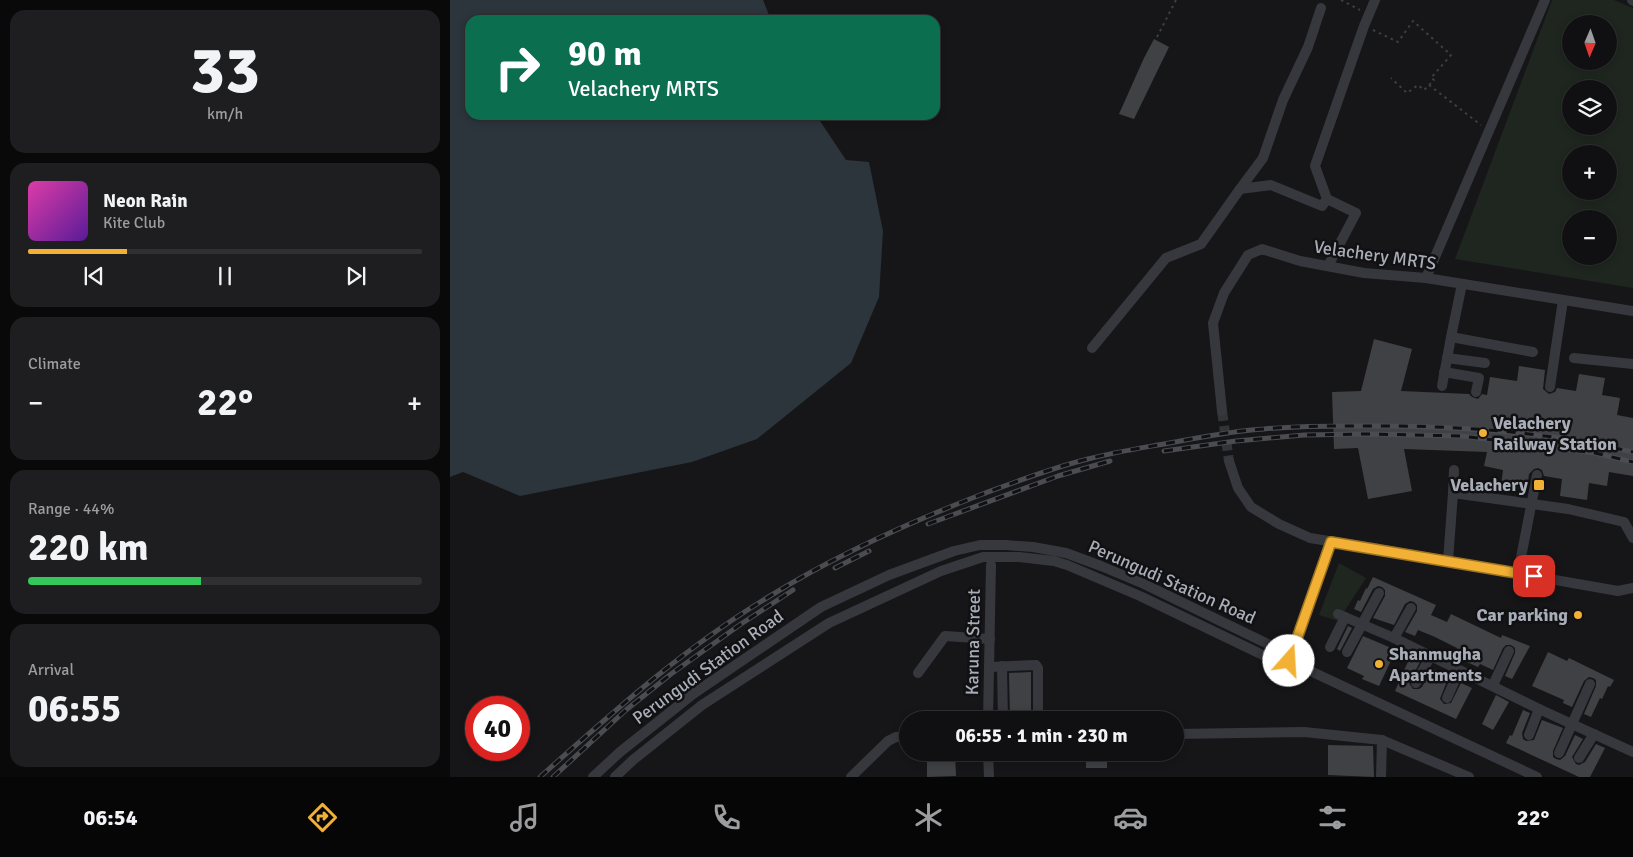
<!DOCTYPE html>
<meta charset="utf-8">
<style>
body{margin:0;font-family:Signika,sans-serif;background:#1e1e20;color:#f1f3f6;height:100vh;display:flex;flex-direction:column;font-size:19px;white-space:nowrap}
*{box-sizing:border-box;margin:0}
p{font-size:16px;color:#9c9d9f}
.icon{flex:none;width:28px;height:28px;fill:none;stroke:currentColor;stroke-width:2;stroke-linecap:round;stroke-linejoin:round}
.map{position:relative;flex:1;overflow:hidden}
.panel{display:flex;flex-direction:column;gap:10px;padding:10px;background:#09090a;width:450px}
.panel>*{flex:none}
.hud{position:absolute;left:15px;top:15px;width:475px;height:105px;border-radius:15px;box-shadow:0 2px 8px #0003,0 0 0 1px #303032;background:#0b6e4f;color:#fff;overflow:hidden}
.needle{width:32px;rotate:182deg}
.fabs{position:absolute;left:1112px;top:15px;display:grid;gap:10px}
.fabs a{display:grid;place-items:center;width:55px;height:55px;border-radius:50%;background:#101012;box-shadow:0 2px 8px #0003,0 0 0 1px #303032;font-size:25px}
.speed{position:absolute;left:15px;top:696px;display:flex;gap:10px;font-size:25px;font-weight:700;text-align:center}
.speed>*{display:grid;place-content:center;width:65px;height:65px;border-radius:50%;background:#101012;box-shadow:0 2px 8px #0003,0 0 0 1px #303032;line-height:1}
.speed .limit{border:8px solid #d22;background:#fff;color:#111}
.pin{position:absolute;display:grid;place-items:center;width:42px;height:42px;color:#fff;margin:-21px;border-radius:10px;box-shadow:0 2px 8px #0006}
.me{position:absolute;width:55px;margin:-28px;rotate:19deg;stroke-linejoin:round;filter:drop-shadow(0 0 4px #0008)}
.turn{display:flex;align-items:center;gap:18px;height:105px;padding:0 20px;font-size:22px}
.turn .icon{width:65px;height:65px;stroke-width:2.5}
.turn b{display:block;font-size:35px;line-height:42px}
.big{font-size:38px;font-weight:800;line-height:1.1}
.panel .widget{flex:1;display:flex;flex-direction:column;justify-content:center;gap:8px;min-width:0;padding:0 18px;border-radius:15px;background:#1e1e20}
.panel .dial{align-items:center;gap:0}
.dial b{font-size:65px;line-height:1}
.song{display:flex;align-items:center;gap:15px}
.cover{width:60px;height:60px;border-radius:8px;background:linear-gradient(135deg,hsl(320 70% 55%),hsl(270 70% 35%))}
.played{height:5px;border-radius:2px;background:linear-gradient(90deg,#f2b134 25%,#303032 25%)}
.keys{display:flex;justify-content:space-around;direction:ltr}
.heat{display:flex;justify-content:space-between;align-items:center;font-size:28px;direction:ltr}
.charge{height:8px;border-radius:4px;background:linear-gradient(90deg,#34c759 44%,#303032 0)}
.trip{position:absolute;left:449px;top:711px;width:285px;height:50px;border-radius:25px;background:#101012;box-shadow:0 2px 8px #0003,0 0 0 1px #303032;font-weight:800;line-height:50px;text-align:center}
.menu{display:flex;height:80px;justify-content:space-around;align-items:center;background:#060607;color:#9c9d9f}
.menu .icon{width:35px;height:35px}
.menu .selected{color:#f2b134}
.menu b{font-size:22px;color:#f1f3f6}
main{display:flex;flex:1;min-height:0}
.map>svg:first-child{display:block}
.green{fill:#1e261f;fill-rule:evenodd}
.water{fill:#2c353c}
.building{fill:#404145}
.lines{fill:none;stroke-linecap:round;stroke-linejoin:round}
.minor-tunnel{stroke:#333438;stroke-width:10;stroke-dasharray:10 5;stroke-linecap:butt}
.path{stroke:#3d3f44;stroke-width:2;stroke-dasharray:2.5 4;stroke-linecap:butt}
.minor{stroke:#37383d;stroke-width:10}
.rail-casing{stroke:#4a4c52;stroke-width:5}
.rail{stroke:#111113;stroke-width:3;stroke-dasharray:9;stroke-linecap:butt}
.route-casing{stroke:#9d7322;stroke-width:12}
.route{stroke:#f2b134;stroke-width:9}
.poi-dot{fill:#f2b134;stroke:#111113;stroke-width:2}
.labels{text-anchor:middle;dominant-baseline:central;stroke-width:5;stroke-linejoin:round;paint-order:stroke}
.street-label{font-size:18px;fill:#a8adb8;stroke:#111113}
.poi-label{font-size:18px;font-weight:bold;fill:#a8adb8;stroke:#111113;text-anchor:start}
</style>
<main>
<section class="panel">
<div class="widget dial"><b>33</b><p>km/h</p></div>
<div class="widget">
<div class="song"><i class="cover"></i><div><b>Neon Rain</b><p>Kite Club</p></div></div>
<div class="played"></div>
<div class="keys"><svg class="icon" aria-label="previous" viewBox="0 0 24 24"><path d="M18 5L8 12l10 7zM5 5v14"/></svg><svg class="icon" aria-label="pause" viewBox="0 0 24 24"><path d="M8 5v14M16 5v14"/></svg><svg class="icon" aria-label="next" viewBox="0 0 24 24"><path d="M6 5l10 7-10 7zM19 5v14"/></svg></div>
</div>
<div class="widget"><p>Climate</p>
<div class="heat"><a>−</a><b class="big">22°</b><a>+</a></div>
</div>
<div class="widget"><p>Range · 44%</p><b class="big">220 km</b><div class="charge"></div></div>
<div class="widget"><p>Arrival</p><b class="big">06:55</b></div>
</section>
<div class="map">
<svg width="1183" height="777" viewBox="0 0 1183 777">
<rect width="100%" height="100%" fill="#161618"/>
<g class="green">
<path d="M1102 0H1164L1183 8V288L1005 259ZM1121 24H1159V61H1121ZM1121 89H1159V126H1121ZM1121 154H1159V191H1121ZM1121 219H1159V256H1121Z"/>
<polygon points="889,563 916,578 888,621 869,615"/>
</g>
<polygon class="water" points="0,0 313,0 321,20 20,20 20,115 366,115 396,160 419,162 433,231 429,297 401,363 307,439 242,462 70,496 13,472 0,477"/>
<g class="building">
<polygon points="704,39 719,47 684,119 669,114 694,58"/>
<polygon points="924,339 962,349 951,391 1019,394 1022,397 1028,399 1032,394 1037,395 1040,377 1067,381 1069,366 1095,370 1093,389 1099,394 1105,392 1107,388 1126,391 1129,374 1155,378 1152,395 1170,398 1167,415 1183,418 1183,476 1159,472 1157,486 1139,483 1137,500 1110,496 1112,479 1094,476 1092,470 1088,468 1084,469 1079,474 1077,490 1051,486 1053,470 1034,466 1037,452 954,449 962,491 918,499 908,448 884,449 882,392 911,391"/>
<polygon points="923,577 986,605 981,615 997,622 1001,614 1051,638 1052,635 1080,646 1062,679 1055,676 1065,653 1065,648 1061,645 1056,645 1053,648 1043,670 1030,664 1028,667 1003,656 1007,648 985,637 968,630 965,636 955,632 967,611 967,605 964,602 960,601 955,604 944,625 923,618 935,596 935,590 932,587 928,586 923,589 911,612 904,609 908,600 910,601 916,588 917,589"/>
<polygon points="898,626 902,628 890,651 887,649"/>
<polygon points="913,636 946,650 929,686 912,679 914,676 897,668"/>
<polygon points="1098,652 1117,661 1119,658 1164,680 1160,687 1158,686 1152,699 1150,698 1141,717 1134,714 1146,686 1146,680 1143,678 1139,677 1134,681 1122,707 1113,703 1114,700 1082,686"/>
<polygon points="960,657 970,662 959,683 963,689 969,689 972,687 982,668 993,673 994,671 1000,674 991,696 990,699 994,704 1001,703 1011,683 1022,688 1006,719 945,691"/>
<polygon points="581,672 581,720 560,720 559,673"/>
<polygon points="1046,695 1059,702 1043,730 1032,724"/>
<polygon points="1073,710 1080,713 1072,733 1073,739 1076,741 1084,740 1092,720 1113,728 1103,751 1103,757 1106,759 1110,760 1115,756 1125,735 1133,739 1122,757 1126,764 1129,765 1135,762 1146,744 1155,748 1140,777 1129,777 1056,743 1060,735 1062,736"/>
<polygon points="878,745 923,746 924,777 878,775"/>
<polygon points="477,752 505,752 506,776 477,777"/>
<rect x="636" y="752" width="21" height="16"/>
</g>
<g class="lines">
<polyline class="minor-tunnel" points="772,411 779,461"/>
<g class="path">
<polyline points="891,0 910,10"/>
<polyline points="923,30 948,42 963,21 1001,55 981,78 984,80 974,90 968,85 957,93 941,78"/>
<polyline points="707,37 726,0"/>
<polyline points="979,85 1031,125"/>
</g>
<g class="minor">
<polyline points="1182,0 1183,1"/>
<polyline points="790,189 813,158 833,100 858,47 871,8"/>
<polyline points="878,266 906,213 877,199 865,166 914,26 925,0"/>
<polyline points="976,278 1095,0"/>
<polyline points="1012,284 1001,337 1083,352"/>
<polyline points="642,348 716,258 751,244 790,189 821,185 872,206 877,199"/>
<polyline points="997,358 1035,363"/>
<polyline points="1124,358 1183,364"/>
<polyline points="994,372 1029,378 1026,392"/>
<polyline points="992,386 1001,337"/>
<polyline points="1100,387 1113,300"/>
<polyline points="772,411 763,323 774,293 798,255 812,249 850,261 914,273 976,278 1183,311"/>
<polyline points="779,461 788,488 801,507 829,524 860,538 923,548 1168,591 1183,588"/>
<polyline points="1003,493 1004,470"/>
<polyline points="998,561 1003,493 1118,509 1174,522 1183,538"/>
<polyline points="1068,573 1087,475"/>
<polyline points="888,614 944,638 1089,709 1183,752"/>
<polyline points="944,638 961,608"/>
<polyline points="880,647 895,617"/>
<polyline points="897,652 929,593"/>
<polyline points="839,661 881,542"/>
<polyline points="552,666 553,720"/>
<polyline points="540,667 586,665 588,668 588,720"/>
<polyline points="468,673 495,636 540,639"/>
<polyline points="966,683 980,657"/>
<polyline points="1043,685 1059,651"/>
<polyline points="997,698 1009,671"/>
<polyline points="538,720 541,565"/>
<polyline points="725,734 854,732 932,740 931,777"/>
<polyline points="1079,735 1089,709"/>
<polyline points="932,740 1019,777"/>
<polyline points="538,752 539,777"/>
<polyline points="1109,753 1140,684"/>
<polyline points="1129,758 1144,734"/>
<polyline points="143,777 170,752 243,694 371,607 439,575 504,551 530,545 556,545 583,547 616,553 651,566 694,584 826,648 839,661"/>
<polyline points="165,777 183,760 252,705 379,623 491,571 533,557 569,557 604,561 617,565 690,596 819,658 839,661 1087,777"/>
<polyline points="401,777 438,741 446,737 458,737"/>
</g>
<defs>
<g id="rail">
<polyline points="714,451 786,441 854,435 918,434 1012,436 1145,453 1183,462"/>
<polyline points="478,524 608,476 660,461"/>
<polyline points="385,568 419,551"/>
<path d="M90 777C164 711 235 647 320 596 386 555 458 523 530 495 565 482 601 468 638 459 661 453 685 449 708 445 743 439 779 431 814 429 846 426 878 426 910 426 1003 425 1093 431 1183 452"/>
<polyline points="103,777 176,710 221,674 291,624 343,590"/>
</g>
</defs>
<use href="#rail" class="rail-casing"/>
<use href="#rail" class="rail"/>
</g>
<g class="lines">
<defs>
<polyline id="route" points="839,661 881,542 1084,576"/>
</defs>
<use href="#route" class="route-casing"/>
<use href="#route" class="route"/>
</g>
<g class="poi-dot">
<circle cx="1033" cy="433" r="5"/>
<rect x="1083" y="479" width="12" height="12" rx="2.5"/>
<circle cx="1128" cy="615" r="5"/>
<circle cx="929" cy="664" r="5"/>
</g>
<g class="labels">
<g class="street-label">
<text transform="translate(925 255) rotate(8)">Velachery MRTS</text>
<text transform="translate(722 582) rotate(24)">Perungudi Station Road</text>
<text transform="translate(523 642) rotate(-89)">Karuna Street</text>
<text transform="translate(258 667) rotate(-36)">Perungudi Station Road</text>
</g>
<g class="poi-label">
<text x="1043" y="423">Velachery<tspan x="1043" dy="21">Railway Station</tspan></text>
<text x="1078" y="485" text-anchor="end">Velachery</text>
<text x="1118" y="615" text-anchor="end">Car parking</text>
<text x="939" y="654">Shanmugha<tspan x="939" dy="21">Apartments</tspan></text>
</g>
</g>
</svg>
<div class="fabs">
<a><svg class="needle" viewBox="-14 -14 28 28"><path d="M0-13l5 13h-10z" fill="#e53935"/><path d="M0 13l5-13h-10z" fill="#9c9d9f"/></svg></a>
<a><svg class="icon" aria-label="layers" viewBox="0 0 24 24"><path d="M12 4l9 5-9 5-9-5zM3 14l9 5 9-5"/></svg></a>
<a>+</a>
<a>−</a>
</div>
<div class="speed"><div class="limit">40</div></div>
<div class="pin" style="left:1084px;top:576px;background:#d93025"><svg class="icon" aria-label="arrive" viewBox="0 0 24 24"><path d="M6 21V4h12l-3 4 3 4H6"/></svg></div>
<svg class="me" style="left:839px;top:661px" viewBox="-20 -20 40 40"><circle r="19" fill="#fff"/><path d="M0-13L10 11 0 6-10 11z" fill="#f2b134"/></svg>
<div class="trip">06:55 · 1 min · 230 m</div>
<div class="hud">
<div class="turn"><svg class="icon" aria-label="right" viewBox="0 0 24 24"><path d="M7 20v-9h11M14 6l5 5-5 5"/></svg><div><b>90 m</b>Velachery MRTS</div></div>
</div>
</div>
</main>
<nav class="menu">
<b>06:54</b>
<svg class="icon selected" aria-label="directions" viewBox="0 0 24 24"><path d="M12 3l9 9-9 9-9-9zM9 14v-3h6M13 9l2 2-2 2"/></svg>
<svg class="icon" aria-label="music" viewBox="0 0 24 24"><path d="M9 18V5l10-2v13"/><circle cx="6" cy="18" r="3"/><circle cx="16" cy="16" r="3"/></svg>
<svg class="icon" aria-label="phone" viewBox="0 0 24 24"><path d="M5 4h4l2 5-3 2q2 4 5 5l2-3 5 2v4C11 20 4 13 5 4z"/></svg>
<svg class="icon" aria-label="climate" viewBox="0 0 24 24"><path d="M12 3v18M4 7l16 10M4 17L20 7"/></svg>
<svg class="icon" aria-label="car" viewBox="0 0 24 24"><path d="M5 17H2v-5l4-1 3-4h7l3 4 3 1v5h-3M9 17h6M6 11h13"/><circle cx="7" cy="17" r="2"/><circle cx="17" cy="17" r="2"/></svg>
<svg class="icon" aria-label="filters" viewBox="0 0 24 24"><path d="M4 7h16M4 17h16"/><circle cx="9" cy="7" r="2"/><circle cx="15" cy="17" r="2"/></svg>
<b>22°</b>
</nav>
